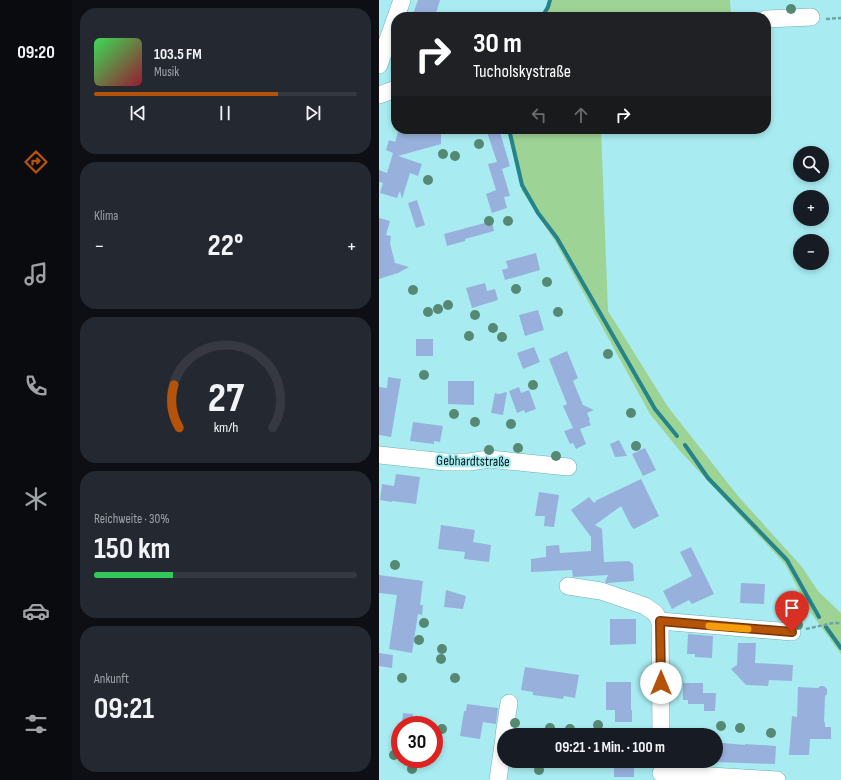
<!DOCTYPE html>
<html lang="de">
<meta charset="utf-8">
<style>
body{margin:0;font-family:"Sofia Sans Condensed",sans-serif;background:#242831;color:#f1f3f6;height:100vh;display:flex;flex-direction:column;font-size:15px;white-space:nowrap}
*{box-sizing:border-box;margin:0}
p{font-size:13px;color:#9ea1a6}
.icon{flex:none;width:22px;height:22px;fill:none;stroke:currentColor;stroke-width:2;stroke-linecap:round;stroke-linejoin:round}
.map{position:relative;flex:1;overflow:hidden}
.details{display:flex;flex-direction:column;gap:8px;padding:8px;background:#0d0f14;width:307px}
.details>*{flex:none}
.guide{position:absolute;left:12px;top:12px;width:380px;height:122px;border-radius:16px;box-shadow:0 2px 6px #0003;background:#202124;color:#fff;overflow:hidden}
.buttons{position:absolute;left:414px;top:146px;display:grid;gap:8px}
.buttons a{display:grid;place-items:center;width:36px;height:36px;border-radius:50%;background:#171b24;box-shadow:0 2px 6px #0003;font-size:20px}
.speed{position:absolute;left:12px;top:716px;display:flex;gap:8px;font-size:20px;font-weight:700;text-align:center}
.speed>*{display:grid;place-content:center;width:52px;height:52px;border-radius:50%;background:#171b24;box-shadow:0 2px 6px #0003;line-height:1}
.speed .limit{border:6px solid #d22;background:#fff;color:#111}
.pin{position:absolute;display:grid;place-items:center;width:34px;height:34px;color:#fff;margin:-41px -17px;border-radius:50% 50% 50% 0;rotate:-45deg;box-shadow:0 0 4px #0007}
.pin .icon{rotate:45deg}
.me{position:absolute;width:44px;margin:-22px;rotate:0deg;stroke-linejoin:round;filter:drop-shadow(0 0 3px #0008)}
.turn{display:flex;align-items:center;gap:14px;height:84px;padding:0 16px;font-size:18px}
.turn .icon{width:52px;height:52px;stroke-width:2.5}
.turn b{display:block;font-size:28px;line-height:34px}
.lanes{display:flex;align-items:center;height:38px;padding:0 16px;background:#0003;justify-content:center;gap:20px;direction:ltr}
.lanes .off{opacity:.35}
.big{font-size:30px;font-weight:700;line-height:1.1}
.details .card{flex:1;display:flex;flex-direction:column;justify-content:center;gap:6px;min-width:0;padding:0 14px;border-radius:16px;background:#242831}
.details .dial{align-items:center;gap:0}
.dial svg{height:104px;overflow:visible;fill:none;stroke:#363941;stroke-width:7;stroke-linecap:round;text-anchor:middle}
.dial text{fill:#f1f3f6;stroke:none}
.song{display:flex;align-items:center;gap:12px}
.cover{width:48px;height:48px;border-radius:6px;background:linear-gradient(135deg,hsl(130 70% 55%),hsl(350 70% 35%))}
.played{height:4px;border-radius:2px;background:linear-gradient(90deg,#b45309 70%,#363941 70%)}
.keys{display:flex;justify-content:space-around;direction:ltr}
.heat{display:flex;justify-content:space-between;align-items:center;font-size:22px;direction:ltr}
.charge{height:6px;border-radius:3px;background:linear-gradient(90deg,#34c759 30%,#363941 0)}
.trip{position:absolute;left:118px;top:728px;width:226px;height:40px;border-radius:20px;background:#171b24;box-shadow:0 2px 6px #0003;font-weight:700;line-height:40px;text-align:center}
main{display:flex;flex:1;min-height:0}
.menu{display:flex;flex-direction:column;width:72px;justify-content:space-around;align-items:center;background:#090b0e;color:#9ea1a6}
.menu .icon{width:28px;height:28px}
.menu .on{color:#b45309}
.menu b{font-size:18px;color:#f1f3f6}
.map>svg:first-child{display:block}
.green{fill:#9ed396}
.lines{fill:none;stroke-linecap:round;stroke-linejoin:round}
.stream{stroke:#24848a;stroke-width:4}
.building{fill:#98b1dc}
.minor-casing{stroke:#6cafb3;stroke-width:18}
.path{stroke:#6ea3a7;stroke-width:2.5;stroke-dasharray:4 2;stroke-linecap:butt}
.minor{stroke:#fff;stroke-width:17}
.tree{fill:#568974}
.route-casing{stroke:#753606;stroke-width:10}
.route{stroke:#b45309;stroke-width:7}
.slow{stroke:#f59e0b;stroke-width:7}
.labels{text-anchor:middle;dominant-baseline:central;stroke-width:4;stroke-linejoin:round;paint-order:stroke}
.street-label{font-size:14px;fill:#00191b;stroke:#a8ecf1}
</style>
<main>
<nav class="menu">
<b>09:20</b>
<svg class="icon on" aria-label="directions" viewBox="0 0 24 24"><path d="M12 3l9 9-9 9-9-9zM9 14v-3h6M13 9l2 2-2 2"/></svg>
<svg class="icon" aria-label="music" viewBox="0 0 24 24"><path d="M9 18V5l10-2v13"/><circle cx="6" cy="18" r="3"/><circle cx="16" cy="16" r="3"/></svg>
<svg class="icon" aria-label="phone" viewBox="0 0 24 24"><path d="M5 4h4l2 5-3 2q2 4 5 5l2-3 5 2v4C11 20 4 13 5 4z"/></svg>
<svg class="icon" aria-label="climate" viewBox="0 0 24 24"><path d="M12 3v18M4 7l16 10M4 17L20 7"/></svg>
<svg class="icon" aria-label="car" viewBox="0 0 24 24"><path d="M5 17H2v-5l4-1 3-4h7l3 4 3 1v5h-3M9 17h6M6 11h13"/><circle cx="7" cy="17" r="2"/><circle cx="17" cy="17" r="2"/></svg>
<svg class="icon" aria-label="filters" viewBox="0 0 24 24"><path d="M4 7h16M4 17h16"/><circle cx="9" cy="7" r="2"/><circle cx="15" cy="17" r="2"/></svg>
</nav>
<section class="details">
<div class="card">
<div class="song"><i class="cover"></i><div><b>103.5 FM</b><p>Musik</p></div></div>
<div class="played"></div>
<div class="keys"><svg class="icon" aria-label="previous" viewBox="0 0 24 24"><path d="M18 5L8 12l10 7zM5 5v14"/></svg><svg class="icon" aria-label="pause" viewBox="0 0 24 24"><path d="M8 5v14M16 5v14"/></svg><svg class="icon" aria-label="next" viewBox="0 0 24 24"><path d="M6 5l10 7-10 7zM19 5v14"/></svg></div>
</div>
<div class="card"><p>Klima</p>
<div class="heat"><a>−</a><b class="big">22°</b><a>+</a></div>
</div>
<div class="card dial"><svg viewBox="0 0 100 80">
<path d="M14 69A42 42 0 1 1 86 69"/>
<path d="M14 69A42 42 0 0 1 10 36" stroke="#b45309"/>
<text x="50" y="56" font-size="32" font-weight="700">27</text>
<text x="50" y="72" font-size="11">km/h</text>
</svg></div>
<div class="card"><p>Reichweite · 30%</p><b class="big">150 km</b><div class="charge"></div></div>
<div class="card"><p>Ankunft</p><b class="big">09:21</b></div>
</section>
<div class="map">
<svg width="462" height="780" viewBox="0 0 462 780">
<rect width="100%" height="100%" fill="#a8ecf1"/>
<g class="green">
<polygon points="172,0 351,0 352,15 320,17 165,17"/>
<polygon points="128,129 222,129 229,311 289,407 359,496 423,567 439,591 462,613 462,654 432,613 406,564 301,451 271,414 176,241 143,191"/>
</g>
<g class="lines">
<g class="stream">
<polyline points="163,17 169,7 171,0"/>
<polyline points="130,129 143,185 159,213 178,238 276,409 298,436"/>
<polyline points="306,445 329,478 408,560 440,617"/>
<polyline points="447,627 462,648"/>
</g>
</g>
<g class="building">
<polygon points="39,0 61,0 56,17 33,17"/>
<polygon points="20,129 62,129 62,144 19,156 43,164 39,176 31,173 23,199 21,191 18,198 1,193 4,183 0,182 0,170 8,173 14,153 7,150 10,140 16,142"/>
<polygon points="107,129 120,129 131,166 123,169 131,196 125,197 128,208 113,213 107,194 117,190 109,164 118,162"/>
<polygon points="38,200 46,225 37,228 29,203"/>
<polygon points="0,218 11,221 7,235 12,236 11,243 16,263 30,267 19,273 0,279"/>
<polygon points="113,221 115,231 86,239 86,241 68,246 65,234"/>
<polygon points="157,253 161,270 126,280 123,270 129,268 127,261"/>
<polygon points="106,283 108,291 116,289 119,300 93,308 87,288"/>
<polygon points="159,310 165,330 146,336 140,315"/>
<rect x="37" y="339" width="17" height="17"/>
<polygon points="155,347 161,362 144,369 138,353"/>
<polygon points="188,351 199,378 194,381 204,405 215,410 208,413 211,420 210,421 212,425 201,429 207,444 197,449 194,443 191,444 185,431 194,428 184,406 188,404 170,359"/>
<polygon points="9,377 22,379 12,437 0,435 0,387 8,388"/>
<polygon points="69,381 95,381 95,405 69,404"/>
<polygon points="140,387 142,393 150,390 157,409 146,413 145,410 138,413 130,391"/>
<polygon points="128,392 124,415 112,413 116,393 120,394"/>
<polygon points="34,422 64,426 61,442 55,441 55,444 31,441"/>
<polygon points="240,440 248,456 236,457 231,444"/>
<polygon points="266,448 277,470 264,476 253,454"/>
<polygon points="17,474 41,477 37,504 13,501 13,502 1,500 3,484 15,486"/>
<polygon points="262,479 280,516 255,529 252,526 242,506 216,525 223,529 225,562 250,561 254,564 255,581 228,583 226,582 229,575 194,577 193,570 152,572 152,559 167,557 167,546 180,545 181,553 212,551 212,537 192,510 210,497 215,503 218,500"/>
<polygon points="160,492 180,495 175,527 165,526 166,516 156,516"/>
<polygon points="62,525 96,530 94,542 112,545 110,562 85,559 86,552 59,549"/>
<polygon points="312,547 335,594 313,604 310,600 293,609 284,591 313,576 301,552"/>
<polygon points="0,575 44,581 41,605 44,605 43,615 39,614 33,653 10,649 18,595 0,593"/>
<polygon points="362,583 386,584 385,604 361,603"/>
<polygon points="67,590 87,596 84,609 65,607"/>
<polygon points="231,619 257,619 257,644 231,645"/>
<polygon points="309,634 334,636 333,658 316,657 316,654 308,654"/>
<polygon points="359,643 377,643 376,663 414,665 413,681 390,680 389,686 367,685 352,669 358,665"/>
<polygon points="0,653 14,655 13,668 0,666"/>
<polygon points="146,667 200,675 196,698 185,696 184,699 154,695 154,692 142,690"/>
<polygon points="227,682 252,682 252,710 253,710 253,722 236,722 236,710 227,710"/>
<polygon points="304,683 324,683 324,693 337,693 336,711 325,711 325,704 309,704 309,700 304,700"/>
<polygon points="441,686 445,686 448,689 448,694 446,696 445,722 446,722 446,727 452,727 452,739 431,739 430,755 410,755 413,716 418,717 419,687 439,688"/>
<polygon points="88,704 119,708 117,724 104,722 101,739 81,736 85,711 87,711"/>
<polygon points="24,713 34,714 33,725 23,725"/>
<polygon points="337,743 344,743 366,745 366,744 397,746 396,764 337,762"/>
<rect x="235" y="761" width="20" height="16"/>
</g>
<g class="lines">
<defs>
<g id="minor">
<polyline points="387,19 432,17"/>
<polyline points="0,65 23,0"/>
<polyline points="0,95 17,89"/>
<polyline points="0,455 66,462 90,462 110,459 189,467"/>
<polyline points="189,586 222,591 266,606 276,613 281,621 413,632"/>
<polyline points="281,621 282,735"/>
<polyline points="125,735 130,703"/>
<polyline points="282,773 398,780"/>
<polyline points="119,780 125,738"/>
</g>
</defs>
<use href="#minor" class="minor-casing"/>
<g class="path">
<polyline points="447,19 462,18"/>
<polyline points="427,629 454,623 462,623"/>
</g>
<use href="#minor" class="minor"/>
</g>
<g class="tree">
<circle cx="412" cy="9" r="5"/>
<circle cx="100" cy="144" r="5"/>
<circle cx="64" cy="154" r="5"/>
<circle cx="76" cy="156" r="5"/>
<circle cx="49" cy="180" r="5"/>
<circle cx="110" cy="221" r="5"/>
<circle cx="129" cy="221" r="5"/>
<circle cx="168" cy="282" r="5"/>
<circle cx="137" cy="289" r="5"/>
<circle cx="34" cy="290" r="5"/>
<circle cx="69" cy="305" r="5"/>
<circle cx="59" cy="309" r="5"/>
<circle cx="49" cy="312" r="5"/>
<circle cx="179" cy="312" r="5"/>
<circle cx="96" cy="315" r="5"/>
<circle cx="114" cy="328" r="5"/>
<circle cx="90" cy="336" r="5"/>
<circle cx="123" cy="337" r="5"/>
<circle cx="229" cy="354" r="5"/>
<circle cx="45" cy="375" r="5"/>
<circle cx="154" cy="385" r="5"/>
<circle cx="252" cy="413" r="5"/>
<circle cx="75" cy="414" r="5"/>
<circle cx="96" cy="422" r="5"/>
<circle cx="132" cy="424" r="5"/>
<circle cx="257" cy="446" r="5"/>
<circle cx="139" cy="448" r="5"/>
<circle cx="110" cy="450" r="5"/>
<circle cx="177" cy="456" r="5"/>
<circle cx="16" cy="565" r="5"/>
<circle cx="45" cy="623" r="5"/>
<circle cx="419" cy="625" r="5"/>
<circle cx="40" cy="640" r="5"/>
<circle cx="63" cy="649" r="5"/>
<circle cx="62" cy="659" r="5"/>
<circle cx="23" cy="678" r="5"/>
<circle cx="76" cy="678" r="5"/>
<circle cx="136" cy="723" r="5"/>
<circle cx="219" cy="725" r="5"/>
<circle cx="342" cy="726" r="5"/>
<circle cx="171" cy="728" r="5"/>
<circle cx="361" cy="728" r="5"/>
<circle cx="63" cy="729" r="5"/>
<circle cx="191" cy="729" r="5"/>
<circle cx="392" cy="733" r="5"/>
<circle cx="15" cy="755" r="5"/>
<circle cx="33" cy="769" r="5"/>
<circle cx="160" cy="770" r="5"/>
</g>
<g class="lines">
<defs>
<polyline id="route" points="282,683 281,621 413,632"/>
</defs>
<use href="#route" class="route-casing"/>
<use href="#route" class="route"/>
<polyline class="slow" points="330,626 369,629"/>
</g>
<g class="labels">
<g class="street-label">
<text transform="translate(94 461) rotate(1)">Gebhardtstraße</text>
</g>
</g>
</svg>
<div class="buttons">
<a><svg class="icon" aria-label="search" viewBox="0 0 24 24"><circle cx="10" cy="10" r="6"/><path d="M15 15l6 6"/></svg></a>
<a>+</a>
<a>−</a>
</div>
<div class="speed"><div class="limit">30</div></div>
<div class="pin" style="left:413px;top:632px;background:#d93025"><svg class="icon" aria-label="arrive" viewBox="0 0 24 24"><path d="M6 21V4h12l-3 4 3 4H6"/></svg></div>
<svg class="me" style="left:282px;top:683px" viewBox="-20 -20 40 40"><circle r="19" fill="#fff"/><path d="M0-13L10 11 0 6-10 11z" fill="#b45309"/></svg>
<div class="trip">09:21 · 1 Min. · 100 m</div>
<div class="guide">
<div class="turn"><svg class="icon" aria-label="right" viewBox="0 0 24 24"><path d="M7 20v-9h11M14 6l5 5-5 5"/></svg><div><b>30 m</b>Tucholskystraße</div></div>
<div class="lanes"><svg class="icon off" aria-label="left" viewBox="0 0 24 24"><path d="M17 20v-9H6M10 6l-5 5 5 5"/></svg><svg class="icon off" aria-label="ahead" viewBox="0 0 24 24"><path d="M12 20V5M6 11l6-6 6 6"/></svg><svg class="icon" aria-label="right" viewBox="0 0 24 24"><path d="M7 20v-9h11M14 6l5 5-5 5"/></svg></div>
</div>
</div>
</main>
